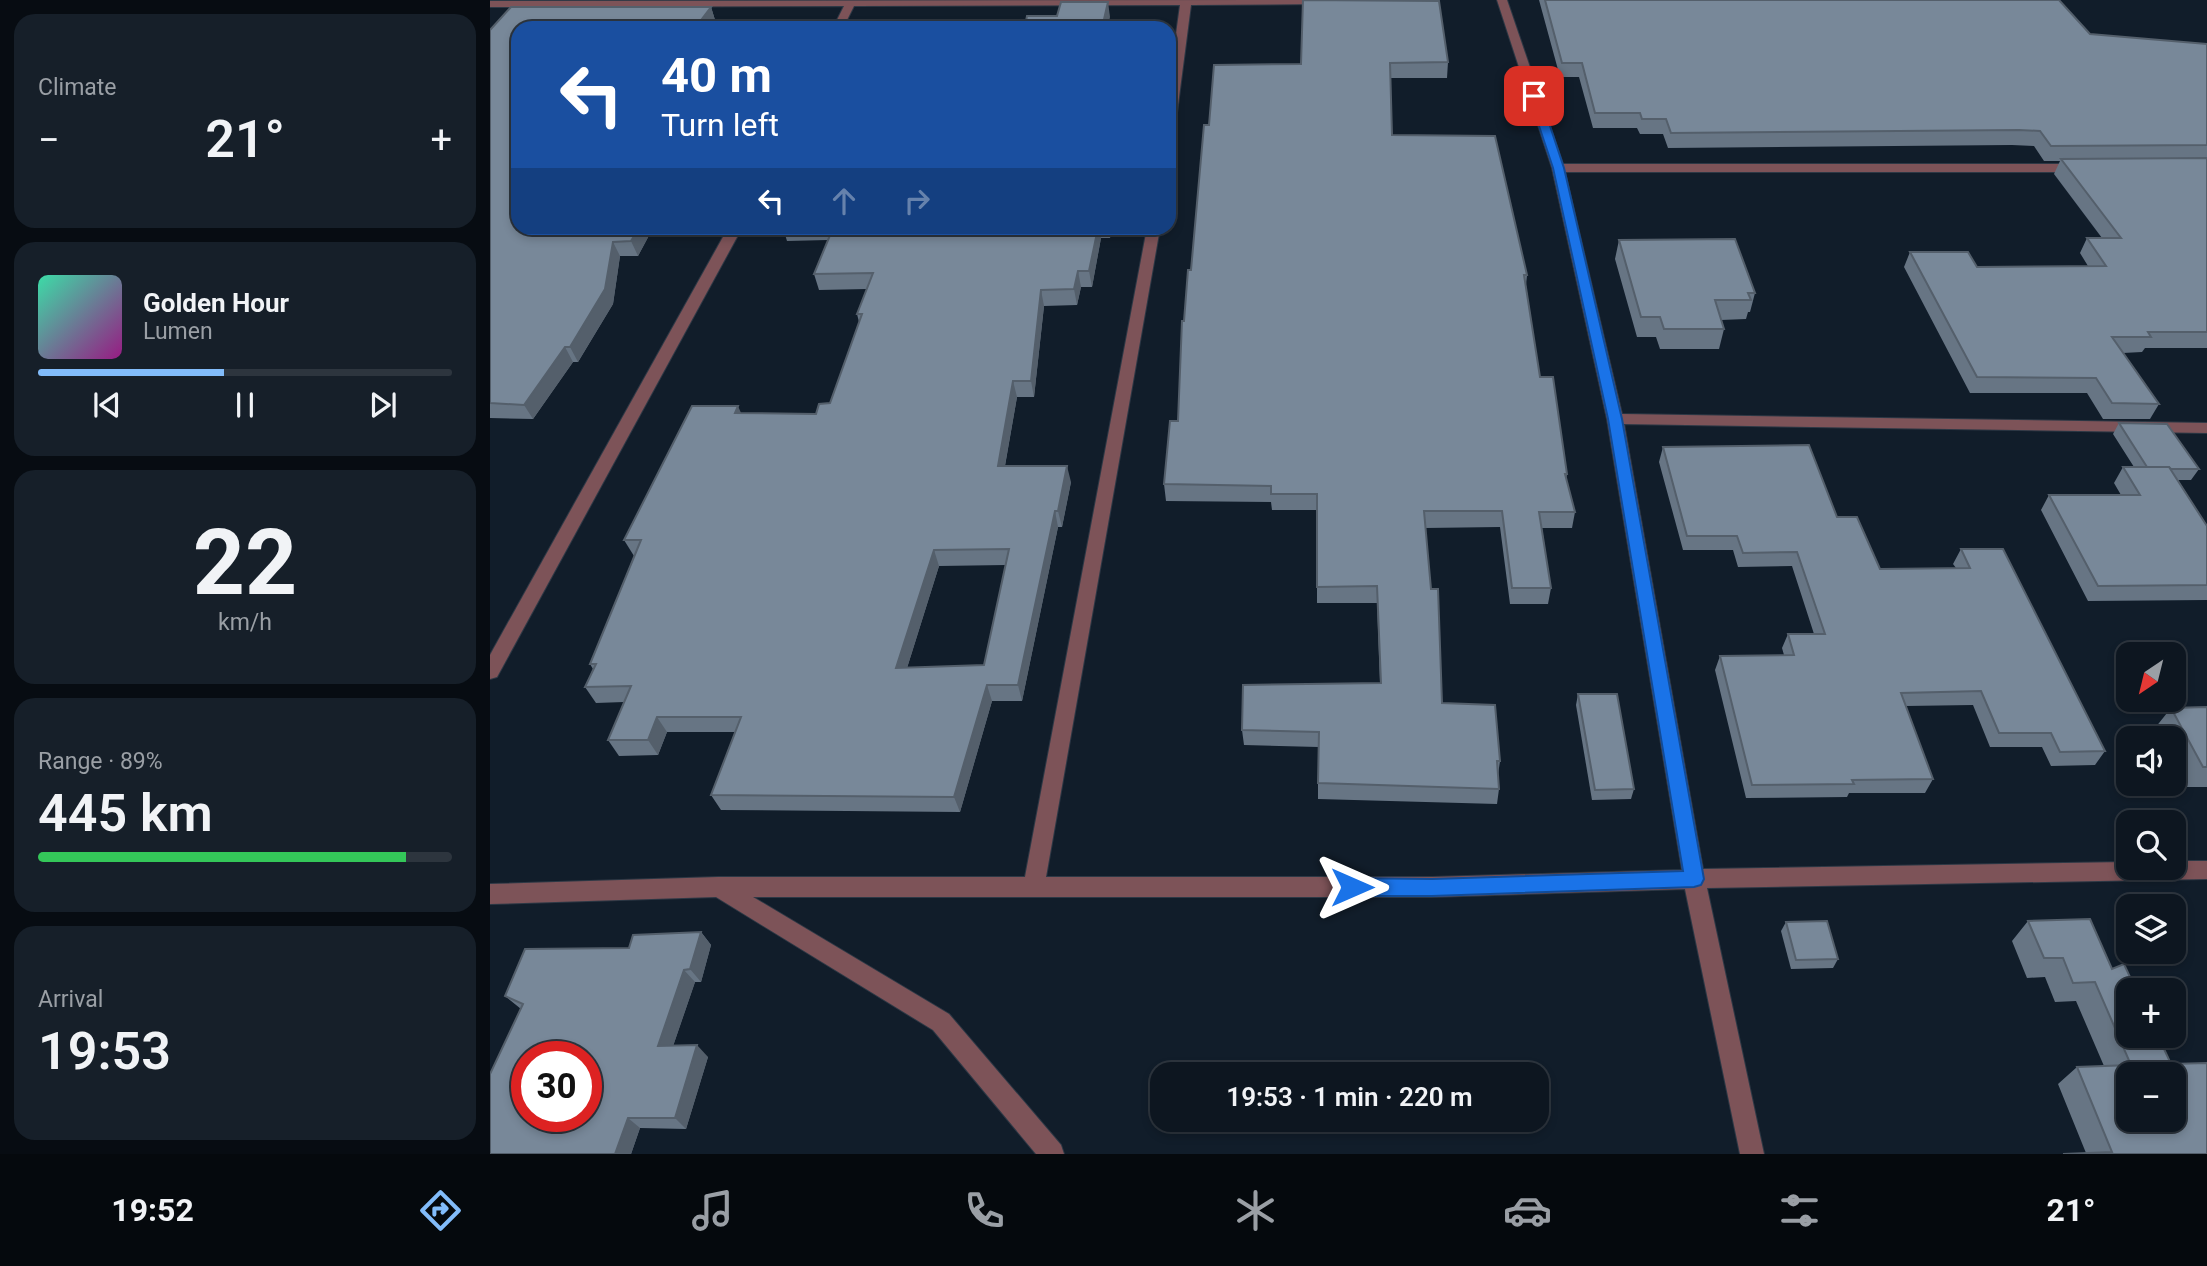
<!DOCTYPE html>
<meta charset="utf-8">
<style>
body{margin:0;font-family:Roboto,sans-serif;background:#161f29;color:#f1f3f6;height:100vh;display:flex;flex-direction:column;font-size:26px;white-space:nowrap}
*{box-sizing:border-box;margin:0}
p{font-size:23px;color:#9a9fa5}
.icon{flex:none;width:38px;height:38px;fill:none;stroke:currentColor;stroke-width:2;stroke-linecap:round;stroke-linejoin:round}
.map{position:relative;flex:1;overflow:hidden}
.drawer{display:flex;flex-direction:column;gap:14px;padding:14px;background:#070c12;width:490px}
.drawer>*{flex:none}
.top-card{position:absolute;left:21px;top:21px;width:665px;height:214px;border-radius:21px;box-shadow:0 4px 10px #0003,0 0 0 2px #2d353e;background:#1a4fa0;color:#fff;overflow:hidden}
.needle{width:46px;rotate:215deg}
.controls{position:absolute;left:1626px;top:642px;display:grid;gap:14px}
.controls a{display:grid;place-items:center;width:70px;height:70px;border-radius:14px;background:#0d1620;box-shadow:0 4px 10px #0003,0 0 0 2px #2d353e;font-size:35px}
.speed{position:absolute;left:21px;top:1041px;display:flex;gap:14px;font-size:35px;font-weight:700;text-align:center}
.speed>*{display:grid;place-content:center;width:91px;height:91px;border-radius:50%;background:#0d1620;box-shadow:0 4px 10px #0003,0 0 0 2px #2d353e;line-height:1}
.speed .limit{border:10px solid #d22;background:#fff;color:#111}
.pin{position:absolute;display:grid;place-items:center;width:60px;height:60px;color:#fff;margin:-30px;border-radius:14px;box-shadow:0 4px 10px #0006}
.me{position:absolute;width:77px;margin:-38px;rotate:90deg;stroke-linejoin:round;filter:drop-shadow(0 0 5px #0008)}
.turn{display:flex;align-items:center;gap:24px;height:147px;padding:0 35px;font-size:32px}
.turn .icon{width:91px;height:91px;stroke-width:2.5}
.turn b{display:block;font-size:49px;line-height:60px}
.lanes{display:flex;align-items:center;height:66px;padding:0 35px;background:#0003;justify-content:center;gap:35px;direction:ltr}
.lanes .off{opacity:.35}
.big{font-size:52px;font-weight:600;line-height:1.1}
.drawer .tile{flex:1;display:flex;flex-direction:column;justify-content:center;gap:10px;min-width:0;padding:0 24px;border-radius:21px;background:#161f29}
.drawer .dial{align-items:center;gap:0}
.dial b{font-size:91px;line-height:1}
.song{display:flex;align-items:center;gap:21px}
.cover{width:84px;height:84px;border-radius:10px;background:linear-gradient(135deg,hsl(160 70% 55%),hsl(310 70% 35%))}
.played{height:7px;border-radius:4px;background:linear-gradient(90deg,#82bcfa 45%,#2d353e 45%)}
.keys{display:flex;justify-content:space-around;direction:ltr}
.heat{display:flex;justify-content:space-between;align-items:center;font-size:38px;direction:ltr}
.charge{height:10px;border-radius:5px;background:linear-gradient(90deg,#34c759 89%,#2d353e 0)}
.trip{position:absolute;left:660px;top:1062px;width:399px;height:70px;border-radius:21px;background:#0d1620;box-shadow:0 4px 10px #0003,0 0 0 2px #2d353e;font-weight:600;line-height:70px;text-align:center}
.tabs{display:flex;height:112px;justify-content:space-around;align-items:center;background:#05090d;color:#9a9fa5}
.tabs .icon{width:49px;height:49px}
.tabs .current{color:#82bcfa}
.tabs b{font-size:32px;color:#f1f3f6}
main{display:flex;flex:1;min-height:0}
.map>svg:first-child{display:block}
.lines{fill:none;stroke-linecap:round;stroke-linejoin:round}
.minor-casing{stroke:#2d3845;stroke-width:2}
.minor{fill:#7d5358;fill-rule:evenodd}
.wall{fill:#677584;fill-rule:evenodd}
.shaded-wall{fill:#545f6b}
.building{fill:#788899;stroke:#545f6b;stroke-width:2;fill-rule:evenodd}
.route{fill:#1a73e8;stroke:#114b97;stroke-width:2}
</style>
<main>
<section class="drawer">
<div class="tile"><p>Climate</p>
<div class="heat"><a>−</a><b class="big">21°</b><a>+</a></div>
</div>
<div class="tile">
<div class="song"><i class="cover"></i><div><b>Golden Hour</b><p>Lumen</p></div></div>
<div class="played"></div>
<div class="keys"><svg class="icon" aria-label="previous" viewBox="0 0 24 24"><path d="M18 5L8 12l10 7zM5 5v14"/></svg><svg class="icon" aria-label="pause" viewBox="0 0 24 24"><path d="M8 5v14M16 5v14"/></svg><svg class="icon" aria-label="next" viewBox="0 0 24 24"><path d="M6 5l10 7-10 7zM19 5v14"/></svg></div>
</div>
<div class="tile dial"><b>22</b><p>km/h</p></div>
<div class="tile"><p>Range · 89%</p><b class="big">445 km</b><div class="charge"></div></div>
<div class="tile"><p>Arrival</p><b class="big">19:53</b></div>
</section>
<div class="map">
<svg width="1717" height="1154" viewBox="0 0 1717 1154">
<rect width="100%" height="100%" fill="#111d2a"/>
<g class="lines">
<defs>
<g id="minor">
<polygon points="889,0 948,0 943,3 894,4"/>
<polygon points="1007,0 1017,0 1073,164 1591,164 1597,168 1591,172 1075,172 1132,414 1717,423 1717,433 1134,424 1213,869 1638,862 1638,868 1684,868 1684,861 1717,861 1717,879 1217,888 1274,1154 1250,1154 1195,889 942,897 263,897 459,1014 571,1145 574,1154 546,1154 443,1030 226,897 0,904 0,884 228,877 535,877 657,228 670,228 556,877 942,877 1192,870 1117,419 1062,168"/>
<polygon points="0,1 840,0 840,1 835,4 701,5 685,128 679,132 679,85 690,5 364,6 353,28 343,28 354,6 0,7"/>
<polygon points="238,228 252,228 7,677 0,679 0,655"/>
</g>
</defs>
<use href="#minor" class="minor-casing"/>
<use href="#minor" class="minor"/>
</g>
<g class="wall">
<polygon points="1049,0 1569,0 1600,34 1717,44 1717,348 1655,348 1652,352 1633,353 1669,404 1660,419 1613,419 1597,393 1480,393 1414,267 1420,252 1487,267 1598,266 1590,253 1597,238 1612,238 1564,174 1570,161 1554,161 1544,146 1522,145 1178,148 1173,134 1150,134 1147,128 1103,128 1089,77 1070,77"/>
<polygon points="21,7 221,7 225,20 220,28 28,28 28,228 163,228 148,256 130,256 123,304 88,362 83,362 43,419 0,418 0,30"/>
<polygon points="958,62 957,78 900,78 902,135 1037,275 1036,285 1050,377 1077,474 1076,479 1085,512 1082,528 1052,528 1061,588 1058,604 1020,604 1010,527 935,528 952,703 1010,761 1008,775 1009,789 1007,804 828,799 828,747 754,745 752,730 890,683 887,603 827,603 827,510 782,510 781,502 676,501 674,484 688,421 694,321 719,125 724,65"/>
<path d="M293 228H622L620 238H611L602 287H591L587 305 554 306 544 397H527L515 466 581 482 572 527H568L532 701H502L470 812 231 810 221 795 245 732H177L168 755 129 756 118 740 134 702 106 703 95 687 103 669 100 664 144 556 134 540 251 413 326 414 340 403 369 322 367 314 377 289 329 290 324 274 338 240 297 241ZM516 565 494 665 417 668 449 566Z"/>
<polygon points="1129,240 1265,293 1260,312 1258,312 1256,319 1231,320 1234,329 1229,349 1170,349 1166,337 1147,337 1125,259"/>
<polygon points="1629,423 1709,469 1701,480 1688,480 1717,526 1717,600 1598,601 1551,510 1559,495 1631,495 1624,483 1633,467 1644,467 1623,434"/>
<polygon points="1173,447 1347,517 1390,569 1466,568 1463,564 1471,549 1615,751 1605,765 1561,766 1552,747 1500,747 1483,705 1416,706 1443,779 1435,793 1359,793 1357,797 1256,798 1225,670 1230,656 1294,655 1292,648 1298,634 1324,634 1302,566 1248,567 1243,550 1193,550 1169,462"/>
<polygon points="1088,694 1144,789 1141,799 1102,800 1086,705"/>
<polygon points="1717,707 1717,787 1696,787 1684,763 1684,738 1671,738 1665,728 1681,708"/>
<polygon points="1538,921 1622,969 1717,1154 1596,1153 1568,1084 1587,1067 1614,1066 1586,1001 1565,1002 1555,977 1537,978 1522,941"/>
<polygon points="1296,922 1348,959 1343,968 1301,969 1291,931"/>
<polygon points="211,932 221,945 211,982 205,982 183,1046 218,1057 196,1129 150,1128 141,1154 31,1009 15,996 139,948"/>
</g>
<g class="shaded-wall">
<polygon points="618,2 620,17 618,28 612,28"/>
<polygon points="221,7 225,20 220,28 205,28"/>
<polygon points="149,228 163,228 148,256 141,241"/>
<polygon points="608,228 610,228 611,238 602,287 599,271"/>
<polygon points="618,228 622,228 620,238"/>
<polygon points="123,242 130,256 123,304 88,362 80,347"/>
<polygon points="588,271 591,287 587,305 584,289"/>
<polygon points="551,290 554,306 544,397 541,381"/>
<polygon points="75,347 83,362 43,419 34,405"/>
<polygon points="523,381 527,397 512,482 508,466"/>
<polygon points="248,406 255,422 245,413"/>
<polygon points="577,466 581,482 572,527 568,511"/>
<polygon points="565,511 568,527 532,701 528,685"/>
<polygon points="444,550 449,566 412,684 406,668"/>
<polygon points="497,685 502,701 470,812 464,797"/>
<polygon points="167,717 177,732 168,755 158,740"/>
<polygon points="211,932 221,945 211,982 200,969"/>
<polygon points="194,970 205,982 179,1058 168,1046"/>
<polygon points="207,1045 218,1057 196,1129 185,1118"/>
<polygon points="138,1118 150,1128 141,1154 125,1154"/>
</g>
<g class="building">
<polygon points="813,0 949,1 958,62 900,63 902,135 1005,136 1037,275 1034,275 1050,377 1063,377 1077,474 1075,474 1085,512 1049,512 1061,588 1022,588 1012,511 934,511 941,589 948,589 952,703 1005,705 1010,761 1007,761 1009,789 828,783 829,732 752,730 753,685 891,683 887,586 827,587 827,494 781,494 781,486 674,484 680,421 688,421 692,321 694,321 698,270 701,270 714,125 719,125 724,65 811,64"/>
<polygon points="1055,0 1569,0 1600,34 1717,44 1717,145 1561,146 1550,131 1529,130 1181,133 1176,119 1152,119 1150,113 1105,113 1092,63 1072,63"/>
<polygon points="571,2 618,2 612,28 435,28 437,26 535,26 537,16 567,16"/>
<polygon points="21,7 221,7 205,28 28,28 28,228 149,228 141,241 123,242 115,289 80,347 75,347 34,405 0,403 0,30"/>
<polygon points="1717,158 1717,332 1658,332 1661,337 1622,337 1669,404 1622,403 1606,378 1487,377 1420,252 1478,252 1487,267 1616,266 1597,238 1631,238 1571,159"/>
<path d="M343 228H608L599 271H588L584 289 551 290 541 381H523L508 466H577L568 511H565L528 685H497L464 797 221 795 251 717H167L158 740H118L141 686 95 687 106 664H100L151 540H134L202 406H248L245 413 326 414 329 404 340 403 372 314H367L383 273 324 274ZM519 549 494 665 406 668 444 550Z"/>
<polygon points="1245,239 1265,293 1258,293 1261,300 1225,300 1234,329 1174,329 1170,317 1151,317 1129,240"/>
<polygon points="1629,423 1677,424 1709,469 1681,469 1679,467 1657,467"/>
<polygon points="1319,445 1347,517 1367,517 1390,569 1480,568 1471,549 1513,549 1615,751 1570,752 1561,733 1509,733 1491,691 1411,693 1443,779 1362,780 1364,784 1262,785 1230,656 1304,655 1298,634 1335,634 1307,552 1253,553 1247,536 1197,536 1173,447"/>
<polygon points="1633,467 1679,467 1717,526 1717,585 1608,586 1559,495 1650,495"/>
<polygon points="1088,694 1127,694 1144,789 1105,790"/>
<polygon points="1717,707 1717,767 1713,767 1681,708"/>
<path d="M1600 919 1622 969 1634 964 1646 990H1638V1036H1668L1681 1064 1717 1063V1154H1573L1622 1152 1587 1067 1641 1065 1605 982 1583 983 1573 958H1554L1538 921ZM1638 1074H1684V1120H1638Z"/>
<polygon points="1337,921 1348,959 1306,960 1296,922"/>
<path d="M211 932 200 969 194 970 168 1046 207 1045 185 1118H138L125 1154H0V1074L33 1004 15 996 35 949 139 948 143 935ZM37 1057H96V1116H37Z"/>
</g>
<polygon class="route" points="1044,93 1050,96 1074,168 1132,419 1214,879 1211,885 1204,887 942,896 862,896 855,893 853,887 855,881 862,878 942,879 1193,871 1118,419 1063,168 1039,96"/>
</svg>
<div class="controls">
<a><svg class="needle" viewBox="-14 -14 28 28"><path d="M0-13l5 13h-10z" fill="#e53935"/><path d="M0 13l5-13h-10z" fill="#9a9fa5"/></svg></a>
<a><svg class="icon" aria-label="sound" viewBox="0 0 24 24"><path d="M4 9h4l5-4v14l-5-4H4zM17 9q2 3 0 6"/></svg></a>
<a><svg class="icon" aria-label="search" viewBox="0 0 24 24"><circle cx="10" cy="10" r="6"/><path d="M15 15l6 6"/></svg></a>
<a><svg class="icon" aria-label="layers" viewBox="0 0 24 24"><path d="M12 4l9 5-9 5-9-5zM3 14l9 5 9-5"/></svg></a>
<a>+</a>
<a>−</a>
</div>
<div class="speed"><div class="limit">30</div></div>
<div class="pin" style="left:1044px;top:96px;background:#d93025"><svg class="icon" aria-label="arrive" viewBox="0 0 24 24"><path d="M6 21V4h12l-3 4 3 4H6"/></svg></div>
<svg class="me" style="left:862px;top:887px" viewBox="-20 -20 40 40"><path d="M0-17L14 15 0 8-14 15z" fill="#1a73e8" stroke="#fff" stroke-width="4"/></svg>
<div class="trip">19:53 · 1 min · 220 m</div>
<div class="top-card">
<div class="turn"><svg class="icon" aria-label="left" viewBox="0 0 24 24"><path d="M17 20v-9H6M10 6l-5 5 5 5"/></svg><div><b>40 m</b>Turn left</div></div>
<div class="lanes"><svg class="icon" aria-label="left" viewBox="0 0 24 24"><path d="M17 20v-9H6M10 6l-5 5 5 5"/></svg><svg class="icon off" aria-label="ahead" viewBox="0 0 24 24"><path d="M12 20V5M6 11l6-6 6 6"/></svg><svg class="icon off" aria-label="right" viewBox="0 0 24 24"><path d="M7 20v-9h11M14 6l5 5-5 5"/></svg></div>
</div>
</div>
</main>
<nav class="tabs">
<b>19:52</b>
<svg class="icon current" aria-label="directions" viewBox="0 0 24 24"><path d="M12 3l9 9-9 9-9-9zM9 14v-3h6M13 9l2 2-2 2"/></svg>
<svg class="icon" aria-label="music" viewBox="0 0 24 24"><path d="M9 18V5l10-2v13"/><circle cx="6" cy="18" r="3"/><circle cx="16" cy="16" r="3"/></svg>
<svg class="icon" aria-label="phone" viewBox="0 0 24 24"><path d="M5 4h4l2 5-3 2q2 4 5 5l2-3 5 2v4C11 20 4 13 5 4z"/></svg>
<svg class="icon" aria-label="climate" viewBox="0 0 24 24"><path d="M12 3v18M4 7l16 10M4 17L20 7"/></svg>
<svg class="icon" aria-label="car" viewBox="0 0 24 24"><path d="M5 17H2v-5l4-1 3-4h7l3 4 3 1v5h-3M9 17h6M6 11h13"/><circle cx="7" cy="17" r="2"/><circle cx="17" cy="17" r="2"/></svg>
<svg class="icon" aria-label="filters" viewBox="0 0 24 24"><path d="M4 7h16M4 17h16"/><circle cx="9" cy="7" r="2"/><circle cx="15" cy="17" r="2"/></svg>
<b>21°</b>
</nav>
